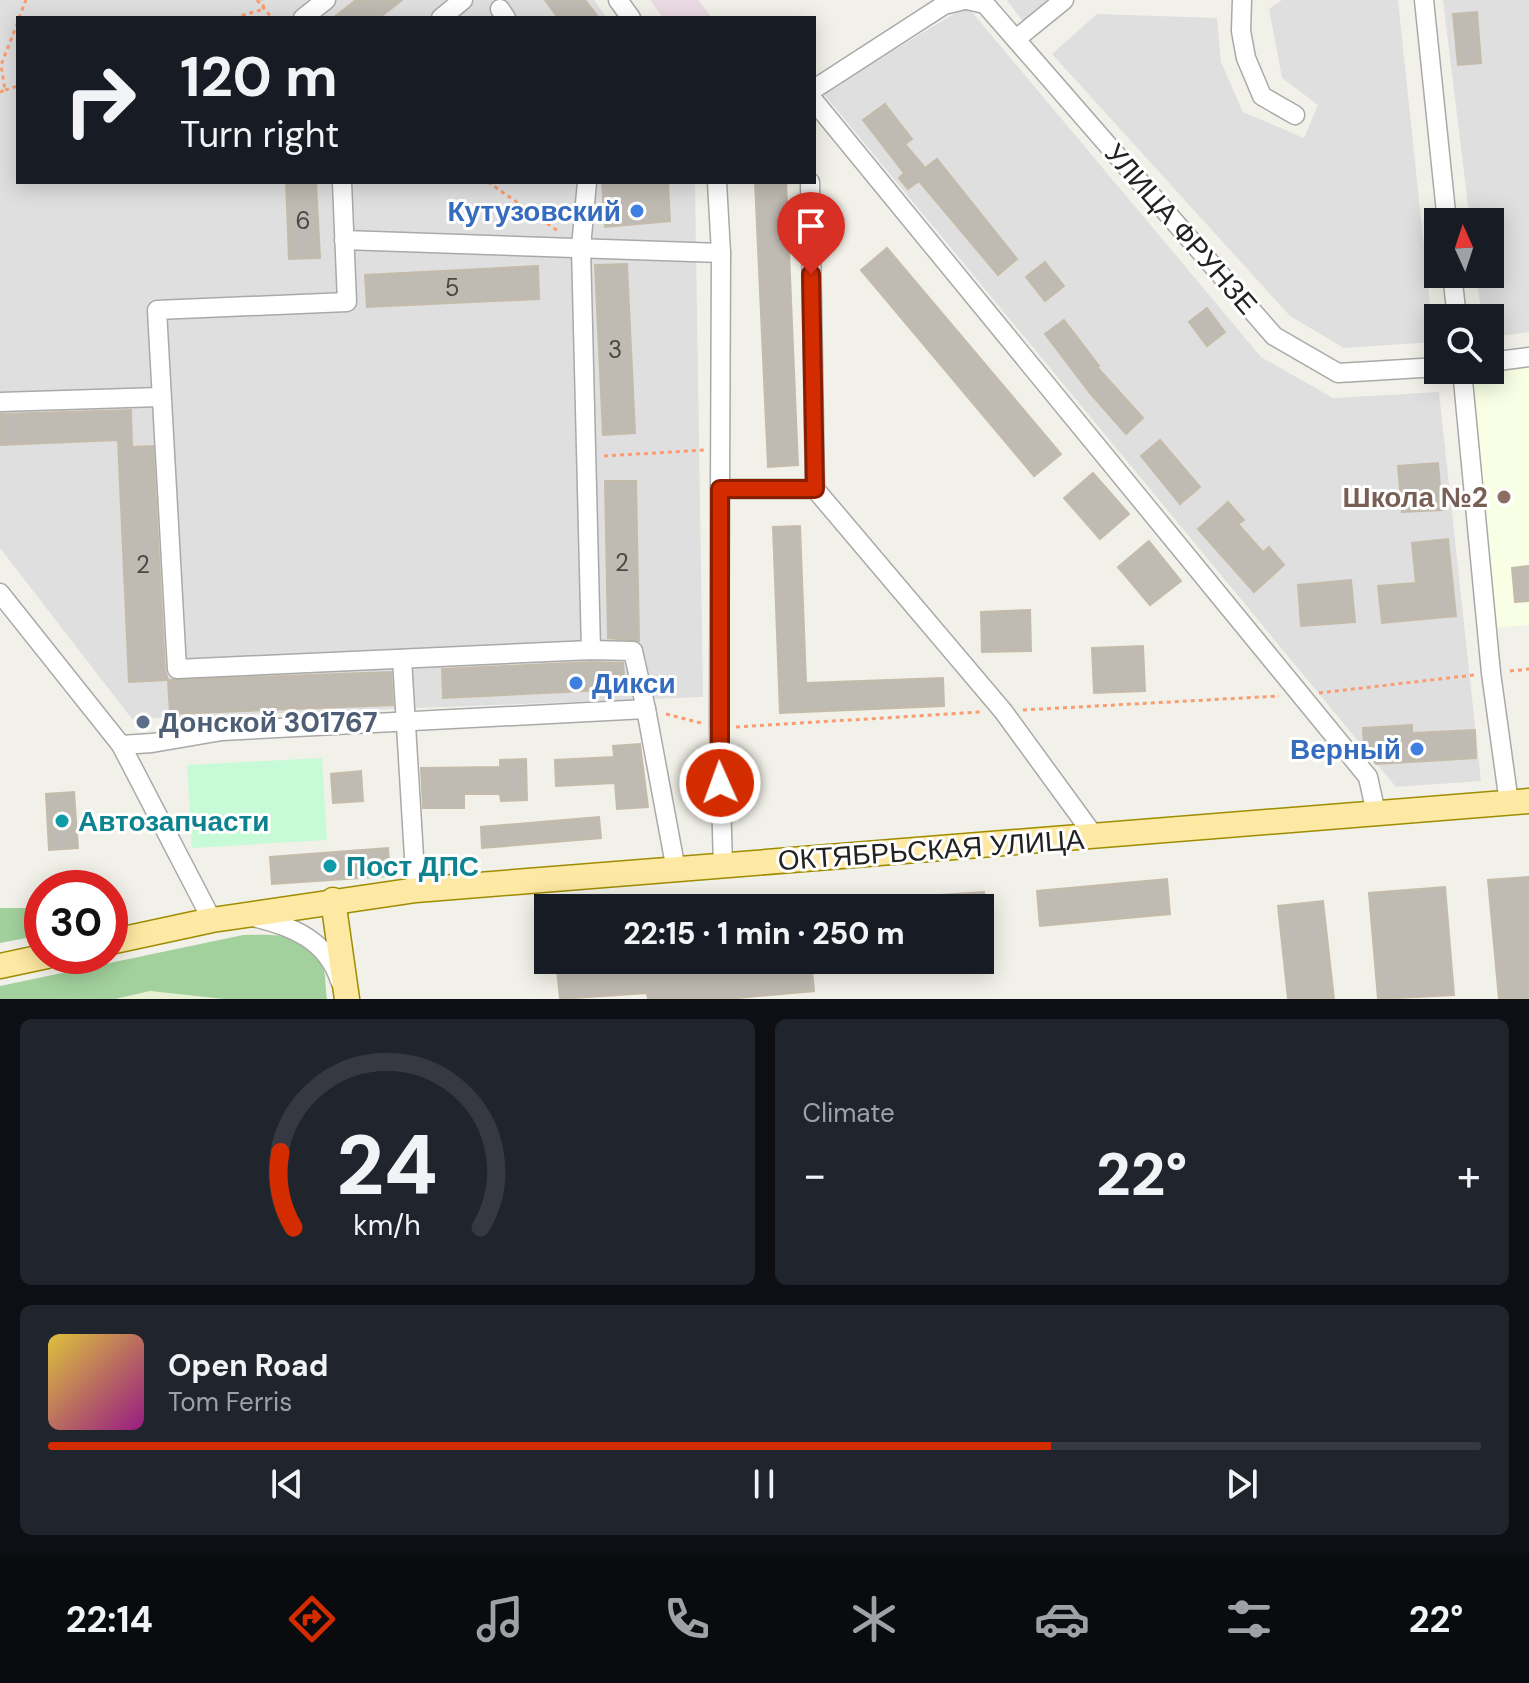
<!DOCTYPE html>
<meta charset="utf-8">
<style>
body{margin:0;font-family:"DM Sans",sans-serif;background:#20242c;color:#f1f3f6;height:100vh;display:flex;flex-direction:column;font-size:30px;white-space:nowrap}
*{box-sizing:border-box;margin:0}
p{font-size:26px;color:#9ea1a6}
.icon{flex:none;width:44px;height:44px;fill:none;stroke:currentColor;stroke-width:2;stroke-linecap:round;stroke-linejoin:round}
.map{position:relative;height:999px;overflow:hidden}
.details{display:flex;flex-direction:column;gap:20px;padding:20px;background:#0d0f14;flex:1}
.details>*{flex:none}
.guide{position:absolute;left:16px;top:16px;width:800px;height:168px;border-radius:0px;box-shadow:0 4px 20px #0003;background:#171b24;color:#f1f3f6;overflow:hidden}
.needle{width:52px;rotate:357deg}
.fabs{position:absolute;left:1424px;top:208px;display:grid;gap:16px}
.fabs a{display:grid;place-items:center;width:80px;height:80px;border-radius:0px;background:#171b24;box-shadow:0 4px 20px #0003;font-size:40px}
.speed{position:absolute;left:24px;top:870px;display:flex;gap:16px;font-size:40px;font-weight:700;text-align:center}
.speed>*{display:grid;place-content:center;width:104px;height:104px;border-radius:50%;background:#171b24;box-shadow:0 4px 20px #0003;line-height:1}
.speed .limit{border:12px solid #d22;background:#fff;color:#111}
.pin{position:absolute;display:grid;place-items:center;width:68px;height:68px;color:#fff;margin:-82px -34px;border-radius:50% 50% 50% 0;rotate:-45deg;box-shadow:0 0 8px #0007}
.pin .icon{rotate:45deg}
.me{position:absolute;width:88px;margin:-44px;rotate:358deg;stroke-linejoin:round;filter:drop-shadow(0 0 6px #0008)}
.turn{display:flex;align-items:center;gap:28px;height:168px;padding:0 32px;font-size:36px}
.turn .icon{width:104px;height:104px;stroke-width:2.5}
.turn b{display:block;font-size:56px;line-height:68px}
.big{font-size:60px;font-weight:800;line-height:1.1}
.details .widget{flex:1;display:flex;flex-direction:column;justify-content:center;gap:12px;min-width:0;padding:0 28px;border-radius:12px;background:#20242c}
.details .dial{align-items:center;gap:0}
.dial svg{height:208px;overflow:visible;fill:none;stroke:#363941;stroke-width:7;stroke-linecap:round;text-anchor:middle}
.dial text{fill:#f1f3f6;stroke:none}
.song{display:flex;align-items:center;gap:24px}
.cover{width:96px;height:96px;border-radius:12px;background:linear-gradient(135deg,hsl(50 70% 55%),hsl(310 70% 35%))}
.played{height:8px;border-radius:4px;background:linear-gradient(90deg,#d32c00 70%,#363941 70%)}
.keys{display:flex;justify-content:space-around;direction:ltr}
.heat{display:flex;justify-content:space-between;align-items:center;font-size:44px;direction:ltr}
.details .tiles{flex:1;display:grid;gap:20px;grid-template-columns:1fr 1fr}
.widget:last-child{grid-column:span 2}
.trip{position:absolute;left:534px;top:894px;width:460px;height:80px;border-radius:0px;background:#171b24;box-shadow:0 4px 20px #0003;font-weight:800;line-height:80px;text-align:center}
.tabs{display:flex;height:128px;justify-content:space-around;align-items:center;background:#090b0e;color:#9ea1a6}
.tabs .icon{width:56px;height:56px}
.tabs .active{color:#d32c00}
.tabs b{font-size:36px;color:#f1f3f6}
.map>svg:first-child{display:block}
.residential{fill:#e0dfdf}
.industrial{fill:#ebdbe4}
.education{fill:#f9ffe4}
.farmland{fill:#e8f0d4}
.forest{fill:#a2d19d}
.park{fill:#c7fad6}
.building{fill:#bfbab2;stroke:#c4bbaa;stroke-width:2}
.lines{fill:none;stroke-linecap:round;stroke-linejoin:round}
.minor-casing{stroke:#a9a9a9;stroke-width:21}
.major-casing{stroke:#9f8c00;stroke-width:27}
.path{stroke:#fb9c70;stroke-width:3;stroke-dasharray:4 4;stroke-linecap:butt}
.minor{stroke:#fff;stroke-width:18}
.major{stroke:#fde9a3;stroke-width:24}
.route-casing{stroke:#891d00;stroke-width:20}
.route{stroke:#d32c00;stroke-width:14}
.shop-dot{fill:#3f7fe0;stroke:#fff;stroke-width:3}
.education-dot{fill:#8d6e63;stroke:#fff;stroke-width:3}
.service-dot{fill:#5c6f8a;stroke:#fff;stroke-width:3}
.culture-dot{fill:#0f9aa8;stroke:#fff;stroke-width:3}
.labels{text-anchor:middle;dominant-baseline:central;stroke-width:6;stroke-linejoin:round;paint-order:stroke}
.number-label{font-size:24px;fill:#494846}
.shop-label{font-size:28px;font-weight:bold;fill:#366cbe;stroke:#fff;text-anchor:end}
.street-label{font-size:28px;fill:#222;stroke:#fff}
.education-label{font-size:28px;font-weight:bold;fill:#785e54;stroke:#fff;text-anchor:end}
.service-label{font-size:28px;font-weight:bold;fill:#4e5e75;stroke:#fff;text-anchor:start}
.culture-label{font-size:28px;font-weight:bold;fill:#0d838f;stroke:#fff;text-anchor:start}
</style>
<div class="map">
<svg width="1529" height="999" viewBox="0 0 1529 999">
<rect width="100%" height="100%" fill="#f2f1e9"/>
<g class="residential">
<polygon points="0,0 594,0 607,18 18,18 18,182 695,182 703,697 132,719 0,548"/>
<polygon points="1007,0 1054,0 1026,26"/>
<polygon points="1282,0 1398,0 1434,342 1344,348 1290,316 1052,54 1097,14 1217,18 1221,62 1243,112 1304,138 1318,105 1282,78 1269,9"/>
<polygon points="1443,0 1529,0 1529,332 1490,337 1490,318 1482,318 1476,274 1490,274 1490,222 1470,222"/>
<polygon points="967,6 1261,357 1333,398 1439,392 1481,781 1396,787 823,93"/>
</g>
<polygon class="industrial" points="650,0 698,0 712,18 663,18"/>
<polygon class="education" points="1529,354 1529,625 1489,628 1467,370 1490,370"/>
<polygon class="farmland" points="150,991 224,999 115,999"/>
<g class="forest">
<polygon points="0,908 28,908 42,928 42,935 0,943"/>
<path d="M243 935C269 935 309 931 322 961 326 972 325 988 327 999H224L150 991 115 999H0V986Z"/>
</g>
<polygon class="park" points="322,758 327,840 192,848 187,765"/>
<g class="building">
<polygon points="356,0 402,0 379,18 333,18"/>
<polygon points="545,0 585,0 599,18 558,18"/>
<polygon points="1477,12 1481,63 1458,65 1453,14"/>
<polygon points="885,104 912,139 905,144 925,168 937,159 1017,259 998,275 919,181 908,189 899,178 904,173 863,120"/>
<polygon points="286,182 316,182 320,258 289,259"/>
<polygon points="602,182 668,182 670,221 605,227"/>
<polygon points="755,182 786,182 798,465 768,467"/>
<polygon points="887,248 1061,454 1034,476 861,270"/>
<polygon points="1045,262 1064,286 1045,301 1026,277"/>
<polygon points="627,264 635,433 603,435 595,265"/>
<polygon points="538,266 539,299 367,307 365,275"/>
<polygon points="1207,308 1225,332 1207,346 1189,322"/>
<polygon points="1064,320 1099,366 1097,367 1143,418 1126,434 1090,393 1045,334"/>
<polygon points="131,410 132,447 153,446 165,670 168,680 129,682 118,440 0,445 0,414"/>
<polygon points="1160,440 1200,487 1180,504 1141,456"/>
<polygon points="1438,463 1442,510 1402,512 1398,466"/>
<polygon points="1093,473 1129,514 1100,539 1064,498"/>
<polygon points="605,481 636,481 639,641 608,638"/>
<polygon points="1228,502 1244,520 1238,524 1263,552 1269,547 1284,565 1254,592 1198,529"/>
<polygon points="800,526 806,683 943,678 944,706 780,713 773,527"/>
<polygon points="1448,539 1456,616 1382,623 1378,586 1416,583 1412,543"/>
<polygon points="1149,541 1181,581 1150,605 1118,567"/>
<polygon points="1529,566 1529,601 1515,602 1512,568"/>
<polygon points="1351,580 1355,622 1301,626 1298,585"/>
<polygon points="1030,610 1031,651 982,652 981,612"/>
<polygon points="1143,646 1145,691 1094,693 1092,648"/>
<polygon points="591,662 623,663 625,689 443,698 442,669"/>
<polygon points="391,672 393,705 170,714 168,680"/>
<polygon points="1412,725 1412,733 1475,730 1476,758 1376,764 1364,746 1363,728"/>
<polygon points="640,744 648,807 617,809 615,783 556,786 555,760 614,757 613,746"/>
<polygon points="526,759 527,800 501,801 500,794 464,794 464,808 423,808 421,768 500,767 500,760"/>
<polygon points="361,771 363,801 333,803 331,774"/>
<polygon points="74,792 78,848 49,850 46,794"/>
<polygon points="599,817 601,838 482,848 481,827"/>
<polygon points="388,848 390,876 272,884 270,857"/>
<polygon points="1529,877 1529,999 1499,999 1488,880"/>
<polygon points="1167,879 1170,914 1040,926 1037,891"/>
<polygon points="1445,887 1454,995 1378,999 1369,893"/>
<polygon points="984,892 985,908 942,908 941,895"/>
<polygon points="1323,901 1334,999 1288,999 1278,906"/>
<polygon points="664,960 811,960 814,991 727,999 648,999 647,993 560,999 557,970"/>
</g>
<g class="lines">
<defs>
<g id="minor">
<polyline points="618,0 631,18"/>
<polyline points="967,0 985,4 1274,336 1338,373 1438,367"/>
<polyline points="1242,0 1241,31 1246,58 1262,96 1295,115"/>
<polyline points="1424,0 1447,222"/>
<polyline points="500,9 506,18"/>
<polyline points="303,18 326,0"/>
<polyline points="441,18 463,0"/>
<polyline points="1016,39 1064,0"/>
<polyline points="814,89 944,5 964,0"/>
<polyline points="814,101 1368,777 1376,813"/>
<polyline points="342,182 347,302 157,310 177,669 591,650 633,651 646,709"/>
<polyline points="587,182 581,247 591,650"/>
<polyline points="717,182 721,253 719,728 723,866"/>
<polyline points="810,182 815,489 1003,711 1095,837"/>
<polyline points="344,240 721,253"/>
<polyline points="1452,274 1457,318"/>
<polyline points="1490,362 1529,357"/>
<polyline points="1462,370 1491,673 1509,803"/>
<polyline points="0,402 160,397"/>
<polyline points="720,489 815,489"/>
<polyline points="0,593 121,745 212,920"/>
<polyline points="402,659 416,890"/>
<polyline points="121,745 152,743 222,731 646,709 676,870"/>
<path d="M253 917C292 926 327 940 340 981"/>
</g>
<g id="major">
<polyline points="333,900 347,999"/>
<polyline points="110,942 212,920 416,890 1529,801"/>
<polyline points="0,966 47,956"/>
</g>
</defs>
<use href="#minor" class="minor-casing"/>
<use href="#major" class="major-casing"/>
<g class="path">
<polyline points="257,0 272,18"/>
<polyline points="19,18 26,0"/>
<polyline points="234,18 264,9 262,0"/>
<polyline points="5,90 18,86"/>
<polyline points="0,92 5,90 1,65 18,22"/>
<polyline points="488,182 558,231"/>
<polyline points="604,456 705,450"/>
<polyline points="1510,671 1529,669"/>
<polyline points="1319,693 1474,675"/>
<polyline points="1023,710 1279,696"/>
<polyline points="666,714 701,723"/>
<polyline points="736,727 980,712"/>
</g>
<use href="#minor" class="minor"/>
<use href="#major" class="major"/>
</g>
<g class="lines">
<defs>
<polyline id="route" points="720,783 720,489 815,489 811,274"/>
</defs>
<use href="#route" class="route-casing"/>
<use href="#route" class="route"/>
</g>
<g class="shop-dot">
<circle cx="637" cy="211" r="8"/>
<circle cx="576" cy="683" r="8"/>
<circle cx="1417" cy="749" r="8"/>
</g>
<circle class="education-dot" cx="1504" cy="497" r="8"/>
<circle class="service-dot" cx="143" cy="722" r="8"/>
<g class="culture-dot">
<circle cx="62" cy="821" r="8"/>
<circle cx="330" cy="866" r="8"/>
</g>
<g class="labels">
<g class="number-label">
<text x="303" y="220">6</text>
<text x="452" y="287">5</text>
<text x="615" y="349">3</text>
<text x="622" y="562">2</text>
<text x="143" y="564">2</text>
</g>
<g class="shop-label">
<text x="621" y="211">Кутузовский</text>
<text x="592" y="683" text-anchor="start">Дикси</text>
<text x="1401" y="749">Верный</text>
</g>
<g class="street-label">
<text transform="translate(1181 229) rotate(49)">УЛИЦА ФРУНЗЕ</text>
<text transform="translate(931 850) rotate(-4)">ОКТЯБРЬСКАЯ УЛИЦА</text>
</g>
<g class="education-label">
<text x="1488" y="497">Школа №2</text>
</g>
<g class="service-label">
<text x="159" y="722">Донской 301767</text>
</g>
<g class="culture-label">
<text x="78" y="821">Автозапчасти</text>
<text x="346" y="866">Пост ДПС</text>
</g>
</g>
</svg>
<div class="fabs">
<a><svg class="needle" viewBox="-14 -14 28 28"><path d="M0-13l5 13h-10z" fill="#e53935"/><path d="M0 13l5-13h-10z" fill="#9ea1a6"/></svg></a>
<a><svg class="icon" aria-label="search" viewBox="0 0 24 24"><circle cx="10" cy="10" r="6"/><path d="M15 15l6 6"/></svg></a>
</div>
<div class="speed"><div class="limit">30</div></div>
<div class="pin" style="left:811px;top:274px;background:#d93025"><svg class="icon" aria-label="arrive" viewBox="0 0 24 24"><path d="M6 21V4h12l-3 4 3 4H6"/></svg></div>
<svg class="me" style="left:720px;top:783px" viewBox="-20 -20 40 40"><circle r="17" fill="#d32c00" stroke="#fff" stroke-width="3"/><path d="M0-11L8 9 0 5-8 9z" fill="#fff"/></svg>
<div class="trip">22:15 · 1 min · 250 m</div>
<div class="guide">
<div class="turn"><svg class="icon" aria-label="right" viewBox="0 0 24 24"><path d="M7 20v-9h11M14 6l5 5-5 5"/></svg><div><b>120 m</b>Turn right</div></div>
</div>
</div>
<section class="details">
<div class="tiles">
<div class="widget dial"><svg viewBox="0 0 100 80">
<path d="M14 69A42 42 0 1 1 86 69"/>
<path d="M14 69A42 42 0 0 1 9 40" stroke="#d32c00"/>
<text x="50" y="56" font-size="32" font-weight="700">24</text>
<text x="50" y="72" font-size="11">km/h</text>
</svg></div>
<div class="widget"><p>Climate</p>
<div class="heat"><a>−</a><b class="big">22°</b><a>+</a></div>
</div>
<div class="widget">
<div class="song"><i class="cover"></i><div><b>Open Road</b><p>Tom Ferris</p></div></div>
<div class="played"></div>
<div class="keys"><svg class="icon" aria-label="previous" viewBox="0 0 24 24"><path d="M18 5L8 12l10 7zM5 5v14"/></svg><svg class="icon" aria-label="pause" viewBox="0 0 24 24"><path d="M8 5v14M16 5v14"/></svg><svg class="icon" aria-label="next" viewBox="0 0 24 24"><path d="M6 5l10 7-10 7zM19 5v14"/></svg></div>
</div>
</div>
</section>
<nav class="tabs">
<b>22:14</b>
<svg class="icon active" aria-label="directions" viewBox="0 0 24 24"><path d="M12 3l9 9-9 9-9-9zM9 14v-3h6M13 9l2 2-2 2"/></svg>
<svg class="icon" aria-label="music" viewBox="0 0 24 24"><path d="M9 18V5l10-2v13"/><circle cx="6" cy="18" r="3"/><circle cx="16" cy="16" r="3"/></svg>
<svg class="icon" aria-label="phone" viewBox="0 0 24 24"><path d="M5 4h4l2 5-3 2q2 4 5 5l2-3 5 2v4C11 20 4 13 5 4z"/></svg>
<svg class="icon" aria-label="climate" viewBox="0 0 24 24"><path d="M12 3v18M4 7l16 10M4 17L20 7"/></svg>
<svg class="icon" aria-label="car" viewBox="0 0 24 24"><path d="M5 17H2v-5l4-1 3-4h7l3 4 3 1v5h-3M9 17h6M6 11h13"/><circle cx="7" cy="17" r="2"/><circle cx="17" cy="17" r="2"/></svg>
<svg class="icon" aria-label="filters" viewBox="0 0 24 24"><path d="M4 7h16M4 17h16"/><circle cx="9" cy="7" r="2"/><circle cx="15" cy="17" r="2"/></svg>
<b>22°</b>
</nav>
